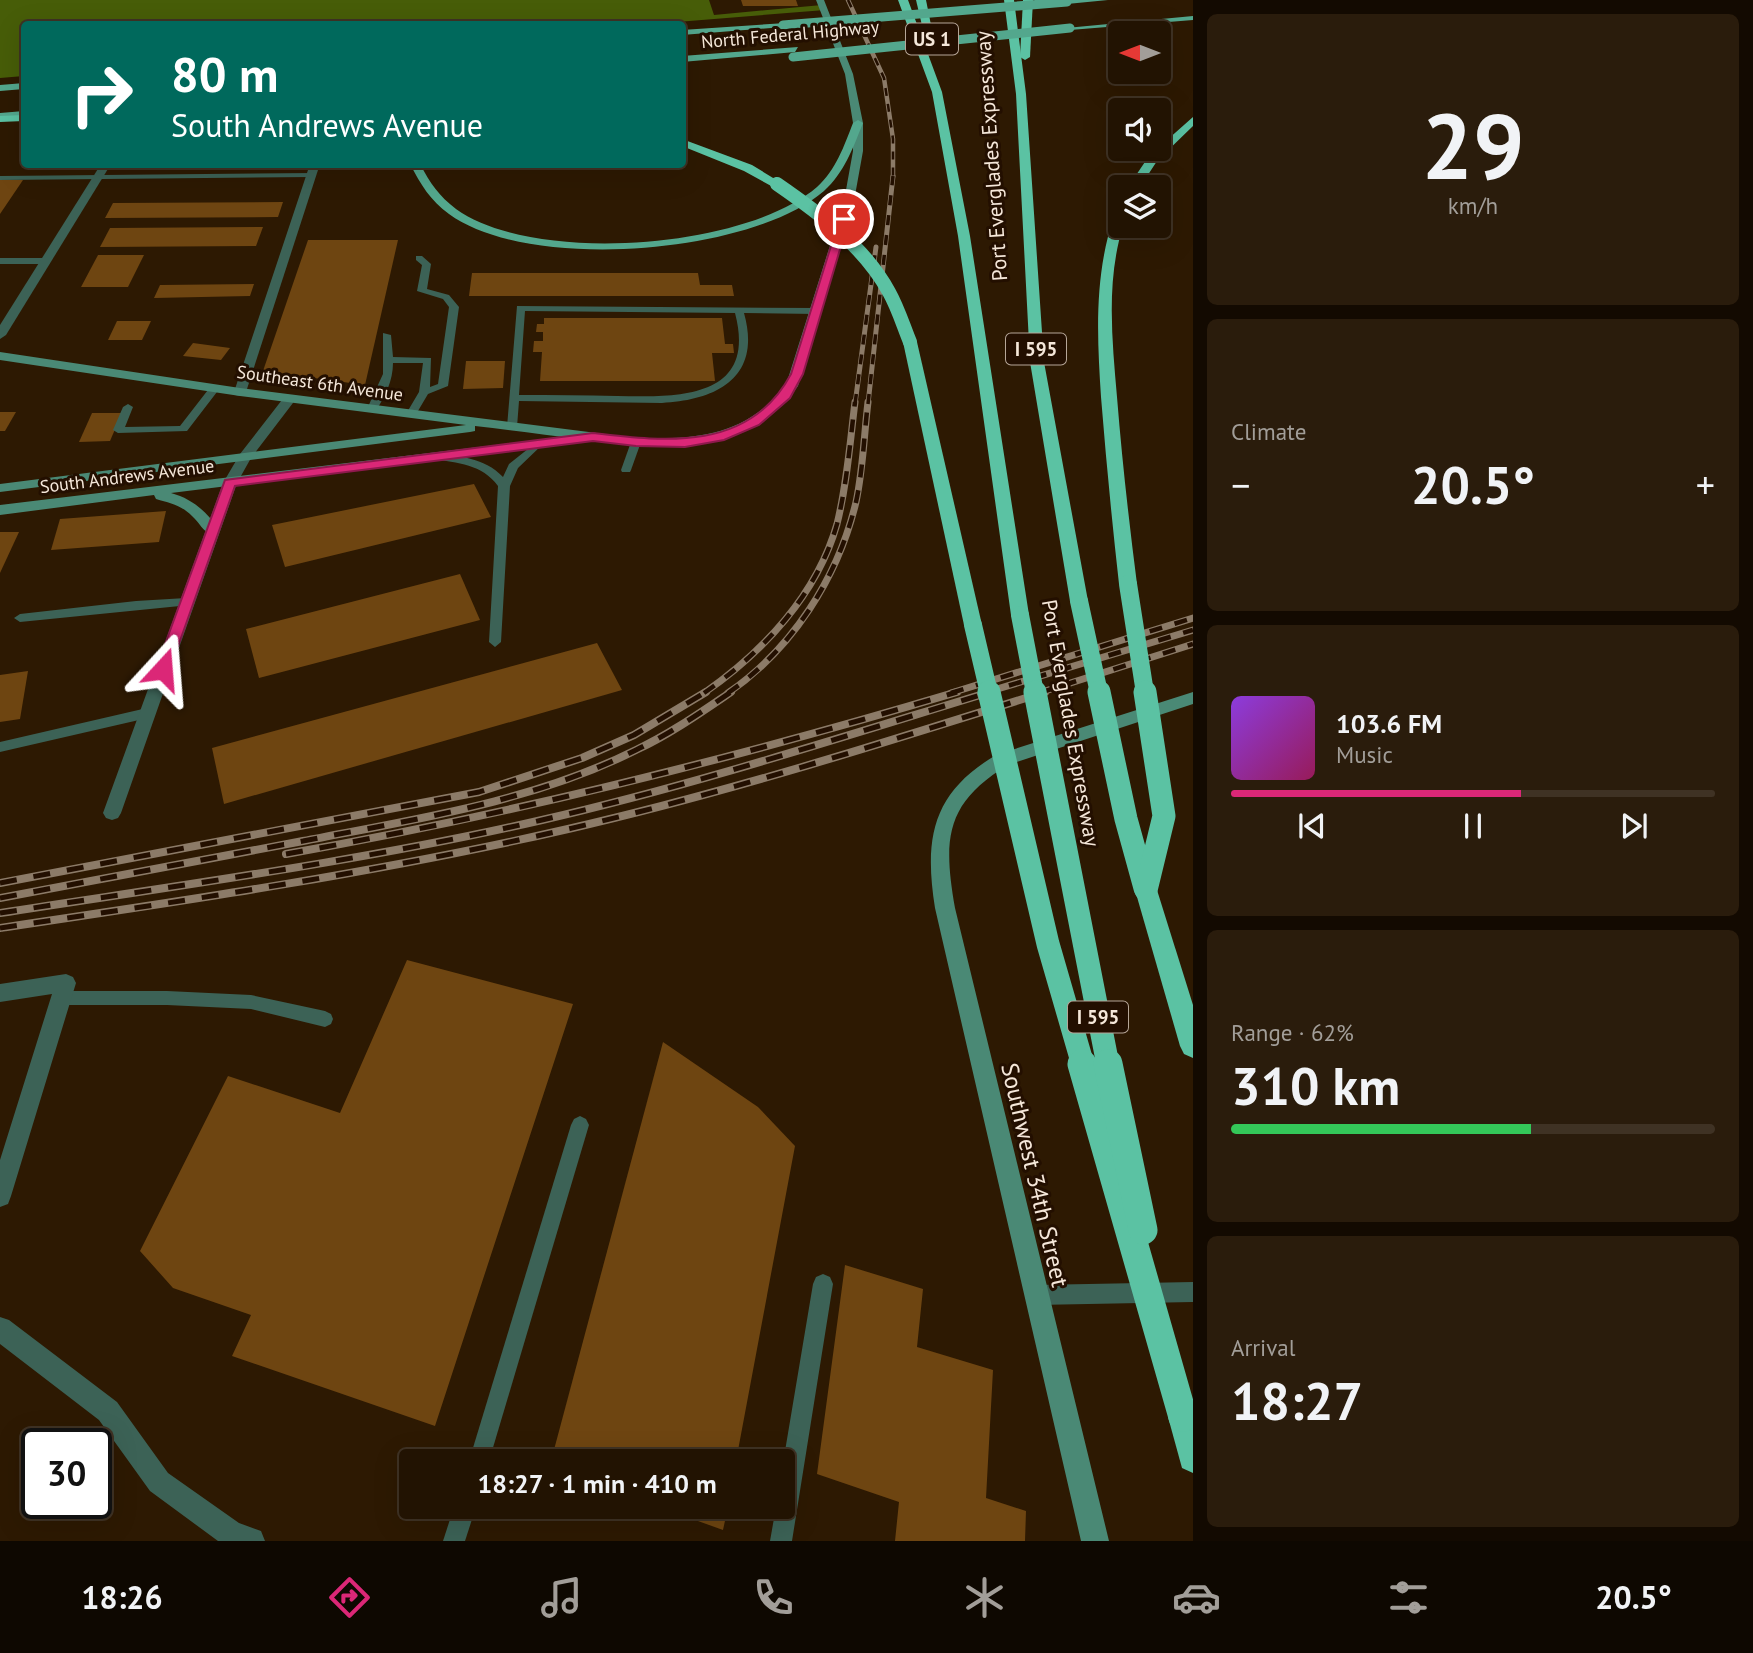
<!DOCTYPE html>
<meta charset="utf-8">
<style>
body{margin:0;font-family:"PT Sans",sans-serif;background:#2a1c0c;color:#f1f3f6;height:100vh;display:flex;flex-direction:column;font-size:26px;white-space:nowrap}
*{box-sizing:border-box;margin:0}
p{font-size:23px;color:#a29e99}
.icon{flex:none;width:38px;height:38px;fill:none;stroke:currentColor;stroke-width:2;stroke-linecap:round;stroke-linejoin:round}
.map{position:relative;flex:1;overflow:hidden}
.drawer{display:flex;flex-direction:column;gap:14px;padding:14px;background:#130a01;width:560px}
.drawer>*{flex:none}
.hud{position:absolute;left:21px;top:21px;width:665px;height:147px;border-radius:7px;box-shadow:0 7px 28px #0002,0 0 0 2px #3f3224;background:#00695c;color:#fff;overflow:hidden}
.needle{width:46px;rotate:270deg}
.buttons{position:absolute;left:1108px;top:21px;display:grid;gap:14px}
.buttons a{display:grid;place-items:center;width:63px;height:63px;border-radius:7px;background:#221302;box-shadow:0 7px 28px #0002,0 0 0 2px #3f3224;font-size:35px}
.speed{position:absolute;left:21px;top:1428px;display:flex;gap:14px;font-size:35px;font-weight:700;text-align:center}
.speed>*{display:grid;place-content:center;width:91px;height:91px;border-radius:50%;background:#221302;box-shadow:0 7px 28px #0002,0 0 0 2px #3f3224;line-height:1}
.speed .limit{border:4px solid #111;border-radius:10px;background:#fff;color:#111}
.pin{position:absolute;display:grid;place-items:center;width:60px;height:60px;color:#fff;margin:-30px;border:4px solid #fff;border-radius:50%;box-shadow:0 2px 7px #0007}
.me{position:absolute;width:77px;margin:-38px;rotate:19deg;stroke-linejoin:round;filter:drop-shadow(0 0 5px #0008)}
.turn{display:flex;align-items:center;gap:24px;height:147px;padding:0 35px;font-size:32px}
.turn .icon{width:91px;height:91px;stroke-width:2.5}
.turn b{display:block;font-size:49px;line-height:60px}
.big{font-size:52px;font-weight:700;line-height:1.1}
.drawer .card{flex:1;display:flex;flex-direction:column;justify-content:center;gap:10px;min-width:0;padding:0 24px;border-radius:10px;background:#2a1c0c}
.drawer .dial{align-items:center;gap:0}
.dial b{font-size:91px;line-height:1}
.song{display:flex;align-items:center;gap:21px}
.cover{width:84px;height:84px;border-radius:10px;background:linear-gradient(135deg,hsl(270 70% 55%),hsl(330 70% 35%))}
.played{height:7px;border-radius:4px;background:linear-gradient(90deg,#db2777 60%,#3f3224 60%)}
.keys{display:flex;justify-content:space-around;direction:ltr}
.heat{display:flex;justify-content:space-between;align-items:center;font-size:38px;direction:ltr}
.charge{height:10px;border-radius:5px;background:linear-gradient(90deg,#34c759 62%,#3f3224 0)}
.trip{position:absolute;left:399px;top:1449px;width:396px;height:70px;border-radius:7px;background:#221302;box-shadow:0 7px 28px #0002,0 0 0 2px #3f3224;font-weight:700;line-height:70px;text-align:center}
.menu{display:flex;height:112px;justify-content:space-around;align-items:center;background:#0e0801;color:#a29e99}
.menu .icon{width:49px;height:49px}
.menu .active{color:#db2777}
.menu b{font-size:32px;color:#f1f3f6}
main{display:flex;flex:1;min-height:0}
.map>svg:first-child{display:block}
.forest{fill:#475d08}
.building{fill:#6e4511}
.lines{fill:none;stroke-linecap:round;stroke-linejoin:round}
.lane{fill:#3c6256;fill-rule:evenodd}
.street{fill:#3c6256;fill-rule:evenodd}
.secondary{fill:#4a8975;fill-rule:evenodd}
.primary{fill:#53a78d;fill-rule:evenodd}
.highway{fill:#5bc2a3;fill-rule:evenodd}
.rail-far3-casing{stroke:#8c7b68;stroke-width:4.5}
.rail-far2-casing{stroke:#8c7b68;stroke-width:5}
.rail-far1-casing{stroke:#8c7b68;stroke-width:7}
.rail-casing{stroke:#8c7b68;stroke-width:8}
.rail-far3{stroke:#230f00;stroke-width:2.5;stroke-dasharray:8;stroke-linecap:butt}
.rail-far2{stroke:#230f00;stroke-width:3.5;stroke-dasharray:10;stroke-linecap:butt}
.rail-far1{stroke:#230f00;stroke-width:4.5;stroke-dasharray:13;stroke-linecap:butt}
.rail{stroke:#230f00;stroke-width:5;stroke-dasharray:17;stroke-linecap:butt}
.primary-bridge{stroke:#53a78d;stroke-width:9}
.highway-bridge-far3{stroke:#5bc2a3;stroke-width:14}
.highway-bridge-far2{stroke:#5bc2a3;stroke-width:18}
.highway-bridge-far1{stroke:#5bc2a3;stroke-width:23}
.highway-bridge{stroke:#5bc2a3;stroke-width:29}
.route{fill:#db2777;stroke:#8e194d;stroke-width:2}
.labels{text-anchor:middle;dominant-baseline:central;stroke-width:6;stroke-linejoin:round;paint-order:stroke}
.far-street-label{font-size:18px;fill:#f5e7d9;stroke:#230f00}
.shield{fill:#230f00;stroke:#b6a698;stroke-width:2}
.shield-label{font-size:19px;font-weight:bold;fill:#f5e7d9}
.street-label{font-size:21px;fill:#f5e7d9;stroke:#230f00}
.near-street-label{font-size:24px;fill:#f5e7d9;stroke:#230f00}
</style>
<main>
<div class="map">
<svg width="1193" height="1541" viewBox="0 0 1193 1541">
<rect width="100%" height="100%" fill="#2d1902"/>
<polygon class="forest" points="0,0 709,0 714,15 822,5 825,10 652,24 24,24 24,76 0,78"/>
<g class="building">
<polygon points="741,0 796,0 798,6 743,6"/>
<polygon points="0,180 23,180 0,214"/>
<polygon points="283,202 278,217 105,218 113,203"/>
<polygon points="263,227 256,246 100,247 110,228"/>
<polygon points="308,240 398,240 365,385 263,371"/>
<polygon points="98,255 144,255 128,287 81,287"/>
<polygon points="472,273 698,273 700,285 732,285 734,296 469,296"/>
<polygon points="254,284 250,296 154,298 160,285"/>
<polygon points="544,318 722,318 725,344 733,344 734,353 712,353 715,381 540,381 542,352 533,352 534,341 543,341 543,332 536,332 537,324 544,324"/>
<polygon points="117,321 151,321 142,340 108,340"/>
<polygon points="193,343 230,348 221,360 183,356"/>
<polygon points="466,361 505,361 503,388 463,389"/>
<polygon points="0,412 16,412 5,431 0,431"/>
<polygon points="92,413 122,413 110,441 79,442"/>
<polygon points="474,484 491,517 285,567 272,525"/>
<polygon points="166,511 159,542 51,550 60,519"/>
<polygon points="0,532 19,532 0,573"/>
<polygon points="460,574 480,620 259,678 246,629"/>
<polygon points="597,643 622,690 224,804 212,748"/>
<polygon points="28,671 20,719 0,722 0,675"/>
<polygon points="407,960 573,1004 435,1426 232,1356 251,1315 173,1288 140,1251 228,1076 340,1113"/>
<polygon points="663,1042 758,1107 795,1146 736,1461 551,1461"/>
<polygon points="845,1265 923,1289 917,1347 993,1370 986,1498 1026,1511 1025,1541 895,1541 899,1502 817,1474"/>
<polygon points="659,1507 728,1507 723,1530"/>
</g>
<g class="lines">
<g class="lane">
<polygon points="314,173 315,175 311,177 0,180 0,176"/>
<path d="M416 256H422L431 264 427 289 449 295 459 307 448 386 428 394 415 416H407L406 414 419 392 423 363H393C393 381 385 396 376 411H368L367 409 383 374V333L391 335 393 357 431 358 430 387 438 384 449 307 443 299 417 291 422 265 416 260Z"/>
<polygon points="0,258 47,258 51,261 47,264 0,264"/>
<path d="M517 306 817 308 822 311 817 314 744 313C762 377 718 400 662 403L519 401 517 427 512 430 507 427ZM525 311 735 313C758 400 676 397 617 396 585 395 552 395 519 395Z"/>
<polygon points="215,385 220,388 187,431 118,433 113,430 123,407 128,404 133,407 125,427 180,426 211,386"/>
<polygon points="636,439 641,442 631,470 630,472 622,472 621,470 631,442"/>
<path d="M538 441 543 444 518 468 510 486 501 642 495 647 489 642 498 486C482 464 458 463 432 459L427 456 432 453C458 456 484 457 503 477L509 464Z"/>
<polygon points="186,598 190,599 192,602 190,605 20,622 14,618 20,614 136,601"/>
<polygon points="147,708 152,709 154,713 152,717 0,752 0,742"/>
<polygon points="61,991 167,991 251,995 325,1011 331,1014 333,1019 331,1024 325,1027 251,1009 167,1005 61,1005 55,1003 53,998 55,993"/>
<polygon points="580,1116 586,1119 589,1125 489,1461 469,1461 571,1125 574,1119"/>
<polygon points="823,1274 830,1277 833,1284 792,1541 770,1541 776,1507 782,1507 782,1469 813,1284 816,1277"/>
<polygon points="1193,1282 1193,1302 1036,1305 1029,1302 1026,1295 1029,1288 1036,1285"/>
<polygon points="454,1507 476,1507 465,1541 443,1541"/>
</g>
<g class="street">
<polygon points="101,164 111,164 6,335 0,339 0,325"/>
<polygon points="313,167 318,170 246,392 240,396 235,395 234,392 308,170"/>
<polygon points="290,395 296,399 251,458 237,483 121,813 118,818 112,820 106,818 103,813 223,483 240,454 285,396"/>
<polygon points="66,974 73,977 76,983 11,1196 8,1204 0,1207 0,1160 52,994 0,1002 0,984"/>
<polygon points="0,1317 9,1320 117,1402 168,1473 239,1523 261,1531 265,1541 218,1541 150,1491 99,1420 0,1344"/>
</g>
<g class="secondary">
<path d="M816 0H824L853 74 863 123V151L854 201 798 386C745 460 662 449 582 439 546 435 511 430 475 426V431L470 432 0 492V484L466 425 240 396 0 360V352L240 388 636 438C696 440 746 436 786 385L844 201 853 151V123L845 74Z"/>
<path d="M561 437 568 441 566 444 171 493C193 499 207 512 219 530L212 535C203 532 199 522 192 516 181 505 170 503 156 499L154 495 0 515V505Z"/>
<path d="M1193 692V704L1008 765C945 803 943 839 955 908L1109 1541H1081L935 908C924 838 932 793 996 755Z"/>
</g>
<g class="primary">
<polygon points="1066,0 1108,0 1067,4 1063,2"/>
<polygon points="1193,16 1193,20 1070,30 1066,28"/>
<polygon points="786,23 783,27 682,35 682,30"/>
<polygon points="798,47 795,52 682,62 682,56"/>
<polygon points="24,83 24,89 0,91 0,85"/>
<polygon points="24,111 24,117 0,119 0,113"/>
<path d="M858 120 863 123C853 148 844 173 824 191 750 255 528 272 449 214 430 200 421 185 410 164H420C430 183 439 196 456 209 534 265 745 249 817 187 836 170 844 146 853 123Z"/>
</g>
<g class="highway">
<polygon points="898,0 908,0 942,92 970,236 1029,615 1027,620 1013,620 1011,615 958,236 932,92"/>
<polygon points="916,0 926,0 934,40 925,38"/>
<polygon points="1004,0 1014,0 1026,94 1044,362 1088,601 1086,606 1072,606 1070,601 1030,362 1016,94"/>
<polygon points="1023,0 1033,0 1030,57 1025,60 1020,57"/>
<polygon points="24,115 24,121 0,122 0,116"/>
<polygon points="1193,117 1193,126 1157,161 1140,187 1128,187 1149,156"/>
<polygon points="682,139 752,165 783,184 773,187 744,171 682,146"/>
<path d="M1120 212V226H1123C1106 281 1112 339 1117 397 1122 459 1129 522 1137 584L1134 588H1122L1119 584C1112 522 1106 459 1101 397 1097 335 1094 276 1114 216Z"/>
<polygon points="910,338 917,342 982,625 980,630 966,630 964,625 903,342"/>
<polygon points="1146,880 1154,883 1157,890 1193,1005 1193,1058 1184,1054 1180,1046 1135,890 1138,883"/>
<polygon points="1183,1402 1193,1406 1193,1473 1182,1468 1168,1417 1172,1406"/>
</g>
<defs>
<polyline id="rail-far3" points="848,0 884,78 893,139 893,177"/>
<g id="rail-far2">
<polyline points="855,404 876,247"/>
<polyline points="868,404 893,176"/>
</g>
<g id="rail-far1">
<path d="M704 693C763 652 817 595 837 524 847 484 850 442 855 402"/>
<path d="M728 693C792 649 838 578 856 502 863 470 864 435 868 402"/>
<polyline points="951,693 1193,618"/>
<polyline points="984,693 1193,630"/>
<polyline points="1039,693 1193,644"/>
</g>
<g id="rail">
<path d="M286 854C514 814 736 758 957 692"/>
<polyline points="0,883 479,792 582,758 634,735 706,692"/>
<path d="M0 898C101 879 202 860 303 841 416 819 532 802 636 750 670 734 700 713 731 692"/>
<path d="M0 913C181 885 364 861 542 820 694 785 842 737 990 692"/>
<path d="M0 928C190 900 381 872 568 829 729 792 887 742 1045 692"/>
</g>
</defs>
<use href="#rail-far3" class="rail-far3-casing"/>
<use href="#rail-far2" class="rail-far2-casing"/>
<use href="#rail-far1" class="rail-far1-casing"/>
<use href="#rail" class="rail-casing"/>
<use href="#rail-far3" class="rail-far3"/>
<use href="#rail-far2" class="rail-far2"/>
<use href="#rail-far1" class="rail-far1"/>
<use href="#rail" class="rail"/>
<g class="primary-bridge">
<polyline points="783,25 1067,2"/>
<polyline points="793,57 1070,28"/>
</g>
<path class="highway-bridge-far3" d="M777 184C819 213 864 246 889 292 898 308 903 325 910 342"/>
<g class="highway-bridge-far2">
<polyline points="1128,584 1145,693"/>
<polyline points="1079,601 1099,693"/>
<polyline points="1020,615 1035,693"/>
<polyline points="973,625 989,693"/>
</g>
<g class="highway-bridge-far1">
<polyline points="989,692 1048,944 1083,1065"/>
<polyline points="1035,692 1108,1065"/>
<polyline points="1099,692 1126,819 1145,888"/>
<polyline points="1145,692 1164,816 1146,890"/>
</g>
<g class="highway-bridge">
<polyline points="1082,1064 1183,1417"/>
<polyline points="1108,1064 1143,1230"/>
</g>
</g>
<path class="route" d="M840 217 849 219 803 374 790 398 759 425 724 440 685 447 636 446 593 441 235 486 170 669 163 674 158 673 156 669 225 480 593 433C667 442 750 451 791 374Z"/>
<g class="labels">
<g class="far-street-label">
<text transform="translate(790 34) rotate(-5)">North Federal Highway</text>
<text transform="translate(320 383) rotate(8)">Southeast 6th Avenue</text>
<text transform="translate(127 476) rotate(-7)">South Andrews Avenue</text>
</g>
<g class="shield">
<rect x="906" y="23.5" width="52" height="31" rx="5"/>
<rect x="1006" y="333.5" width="60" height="31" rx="5"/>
<rect x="1068" y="1001.5" width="60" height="31" rx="5"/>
</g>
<g class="shield-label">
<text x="932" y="39">US 1</text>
<text x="1036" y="349">I 595</text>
<text x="1098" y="1017">I 595</text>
</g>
<g class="street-label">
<text transform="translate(991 156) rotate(-94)">Port Everglades Expressway</text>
<text transform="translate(1071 723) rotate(80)">Port Everglades Expressway</text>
</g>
<g class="near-street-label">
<text transform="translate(1035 1175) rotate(77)">Southwest 34th Street</text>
</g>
</g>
</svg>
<div class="buttons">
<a><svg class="needle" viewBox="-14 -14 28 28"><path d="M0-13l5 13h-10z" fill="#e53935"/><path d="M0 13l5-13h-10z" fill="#a29e99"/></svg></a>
<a><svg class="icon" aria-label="sound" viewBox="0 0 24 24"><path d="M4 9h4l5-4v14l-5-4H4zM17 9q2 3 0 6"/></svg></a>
<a><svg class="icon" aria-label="layers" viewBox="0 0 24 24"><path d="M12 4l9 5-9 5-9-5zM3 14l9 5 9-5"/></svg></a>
</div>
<div class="speed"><div class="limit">30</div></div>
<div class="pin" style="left:844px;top:219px;background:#d93025"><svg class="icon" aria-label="arrive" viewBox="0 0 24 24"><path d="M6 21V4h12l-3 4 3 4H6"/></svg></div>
<svg class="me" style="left:163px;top:669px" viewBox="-20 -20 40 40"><path d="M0-17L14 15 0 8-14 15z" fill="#db2777" stroke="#fff" stroke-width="4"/></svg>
<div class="trip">18:27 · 1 min · 410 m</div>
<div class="hud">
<div class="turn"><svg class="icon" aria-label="right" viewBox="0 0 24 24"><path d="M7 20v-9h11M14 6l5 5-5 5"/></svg><div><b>80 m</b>South Andrews Avenue</div></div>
</div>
</div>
<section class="drawer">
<div class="card dial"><b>29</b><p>km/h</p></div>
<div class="card"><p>Climate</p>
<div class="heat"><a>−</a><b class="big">20.5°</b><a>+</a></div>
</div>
<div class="card">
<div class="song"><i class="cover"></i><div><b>103.6 FM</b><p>Music</p></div></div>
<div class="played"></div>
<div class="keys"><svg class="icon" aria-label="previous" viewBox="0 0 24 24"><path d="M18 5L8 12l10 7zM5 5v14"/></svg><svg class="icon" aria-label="pause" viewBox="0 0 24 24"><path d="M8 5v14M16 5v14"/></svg><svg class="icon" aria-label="next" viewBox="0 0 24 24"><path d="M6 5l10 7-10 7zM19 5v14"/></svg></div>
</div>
<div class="card"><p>Range · 62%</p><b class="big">310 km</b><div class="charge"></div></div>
<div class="card"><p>Arrival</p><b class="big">18:27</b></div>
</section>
</main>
<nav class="menu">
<b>18:26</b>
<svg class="icon active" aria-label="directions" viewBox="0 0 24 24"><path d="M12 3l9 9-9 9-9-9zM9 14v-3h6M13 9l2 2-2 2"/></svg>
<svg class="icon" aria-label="music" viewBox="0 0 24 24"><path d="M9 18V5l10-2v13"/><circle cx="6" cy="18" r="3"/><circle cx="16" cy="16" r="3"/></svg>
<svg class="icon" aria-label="phone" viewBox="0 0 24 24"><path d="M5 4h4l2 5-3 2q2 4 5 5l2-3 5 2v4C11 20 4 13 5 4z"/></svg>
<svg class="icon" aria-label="climate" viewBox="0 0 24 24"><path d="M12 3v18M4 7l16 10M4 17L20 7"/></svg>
<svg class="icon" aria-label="car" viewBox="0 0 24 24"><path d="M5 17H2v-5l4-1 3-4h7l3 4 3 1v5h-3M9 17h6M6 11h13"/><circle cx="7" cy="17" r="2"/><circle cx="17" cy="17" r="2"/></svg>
<svg class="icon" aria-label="filters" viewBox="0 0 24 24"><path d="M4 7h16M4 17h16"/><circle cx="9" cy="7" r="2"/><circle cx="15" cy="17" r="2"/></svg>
<b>20.5°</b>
</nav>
